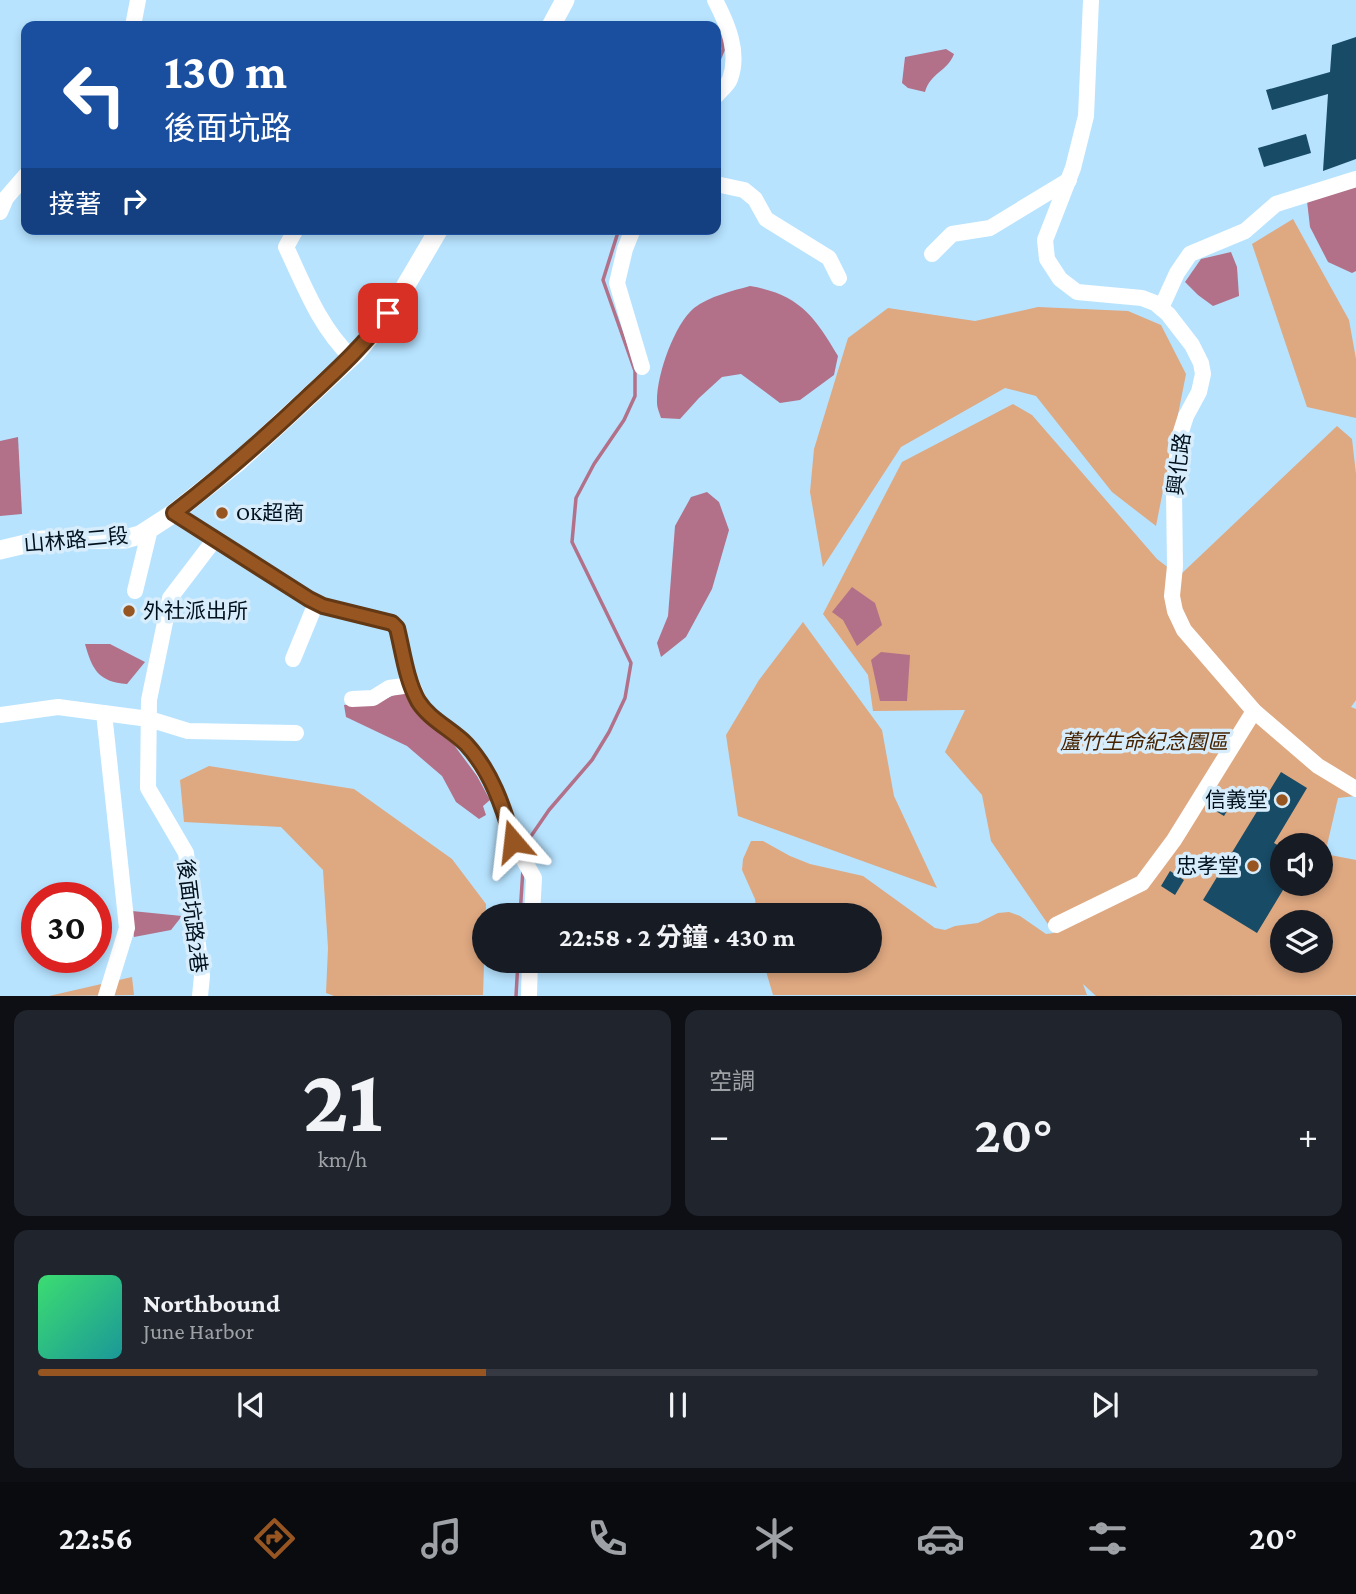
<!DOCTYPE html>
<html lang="zh-TW">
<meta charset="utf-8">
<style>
body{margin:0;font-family:"Crimson Pro","Noto Sans TC",serif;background:#20242c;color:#f1f3f6;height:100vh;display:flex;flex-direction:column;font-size:26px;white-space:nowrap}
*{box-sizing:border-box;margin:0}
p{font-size:23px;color:#9ea1a6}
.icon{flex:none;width:38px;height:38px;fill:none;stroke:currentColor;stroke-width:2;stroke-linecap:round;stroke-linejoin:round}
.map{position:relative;height:996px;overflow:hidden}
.drawer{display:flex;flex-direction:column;gap:14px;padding:14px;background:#0d0f14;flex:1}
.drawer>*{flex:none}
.hud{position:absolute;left:21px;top:21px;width:700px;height:214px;border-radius:14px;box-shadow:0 4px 10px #0003;background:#1a4fa0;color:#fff;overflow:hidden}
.buttons{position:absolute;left:1270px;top:833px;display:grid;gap:14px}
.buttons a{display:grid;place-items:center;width:63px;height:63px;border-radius:50%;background:#171b24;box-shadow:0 4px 10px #0003;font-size:35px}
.speed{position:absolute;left:21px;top:882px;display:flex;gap:14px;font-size:35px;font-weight:700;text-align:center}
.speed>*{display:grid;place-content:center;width:91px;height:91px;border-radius:50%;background:#171b24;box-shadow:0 4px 10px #0003;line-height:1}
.speed .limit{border:10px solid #d22;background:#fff;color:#111}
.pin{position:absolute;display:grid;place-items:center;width:60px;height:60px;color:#fff;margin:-30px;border-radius:14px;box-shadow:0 4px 10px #0006}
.me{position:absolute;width:77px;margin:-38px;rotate:343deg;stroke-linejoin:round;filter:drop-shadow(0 0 5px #0008)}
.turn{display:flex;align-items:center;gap:24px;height:147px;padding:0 28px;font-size:32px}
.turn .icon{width:91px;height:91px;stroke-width:2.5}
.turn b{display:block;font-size:49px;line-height:60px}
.then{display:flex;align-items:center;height:66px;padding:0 28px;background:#0003;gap:14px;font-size:26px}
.big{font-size:52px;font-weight:700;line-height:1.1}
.drawer .card{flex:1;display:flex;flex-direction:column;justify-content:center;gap:10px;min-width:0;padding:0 24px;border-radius:14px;background:#20242c}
.drawer .dial{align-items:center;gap:0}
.dial b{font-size:91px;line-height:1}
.song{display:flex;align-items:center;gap:21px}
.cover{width:84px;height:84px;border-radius:10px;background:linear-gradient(135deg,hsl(140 70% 55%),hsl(180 70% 35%))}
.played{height:7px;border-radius:4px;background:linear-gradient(90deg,#975621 35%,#363941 35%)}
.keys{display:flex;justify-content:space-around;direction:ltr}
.heat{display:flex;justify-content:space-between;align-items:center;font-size:38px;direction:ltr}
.drawer .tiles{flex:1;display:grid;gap:14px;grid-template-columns:1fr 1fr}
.card:last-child{grid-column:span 2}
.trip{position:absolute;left:472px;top:903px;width:410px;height:70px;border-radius:35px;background:#171b24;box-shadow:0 4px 10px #0003;font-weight:700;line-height:70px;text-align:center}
.menu{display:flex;height:112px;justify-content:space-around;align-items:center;background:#090b0e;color:#9ea1a6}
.menu .icon{width:49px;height:49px}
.menu .current{color:#975621}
.menu b{font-size:32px;color:#f1f3f6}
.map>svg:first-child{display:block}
.green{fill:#dea881;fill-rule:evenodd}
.water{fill:#b27189}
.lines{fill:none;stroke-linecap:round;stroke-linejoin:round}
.stream{stroke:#b27189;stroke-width:3.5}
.building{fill:#184b66}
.minor{stroke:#fff;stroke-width:16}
.major{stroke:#fff;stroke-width:19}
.route-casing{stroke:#623815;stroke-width:18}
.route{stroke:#975621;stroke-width:12}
.poi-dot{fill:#975621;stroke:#d7edfb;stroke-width:2.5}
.labels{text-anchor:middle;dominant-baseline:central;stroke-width:7;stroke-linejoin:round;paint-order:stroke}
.street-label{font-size:21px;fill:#00101c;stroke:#d7edfb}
.poi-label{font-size:21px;fill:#00101c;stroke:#d7edfb;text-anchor:start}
.park-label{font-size:21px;font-style:italic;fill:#462201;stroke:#d7edfb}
</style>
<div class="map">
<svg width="1356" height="996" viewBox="0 0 1356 996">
<rect width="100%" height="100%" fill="#b7e3ff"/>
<g class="green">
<polygon points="1293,219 1349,320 1356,359 1356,418 1307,407 1252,244"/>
<polygon points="1038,307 1128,311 1161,325 1186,374 1156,526 1112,492 1036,396 1005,388 901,447 823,567 810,492 814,449 848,338 888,308 975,321"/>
<path d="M1013 404 1032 415 1157 559 1179 576 1337 426 1352 439 1356 474V700L1351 707 1356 709V796L1338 798 1325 854 1356 860V995L1096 996 1083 984 1087 995H773L763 961H870V915H757L755 899 742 870 743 859 751 841H763L790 856 810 864 863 876 935 928 945 930 955 926 978 923 998 913 1009 912 1020 916 1046 934 1054 933 991 841 982 795 945 752 965 710 873 711 868 675 823 614 902 462ZM1283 845H1321V884H1283ZM1283 922H1321V961H1283Z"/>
<polygon points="803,622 882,730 894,796 937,888 738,816 726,735 759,680"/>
<polygon points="209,766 354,789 452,859 486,904 483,995 334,996 326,993 328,948 323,870 281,827 184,822 180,780"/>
<polygon points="132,977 134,995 49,996"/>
</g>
<g class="water">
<path d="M946 49 954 54C947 72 931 72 925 92L908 88 902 83 905 57Z"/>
<polygon points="1356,185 1356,271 1352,273 1328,262 1310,227 1307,201"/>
<polygon points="1231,252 1237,267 1239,296 1213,306 1198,295 1185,282 1201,259"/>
<path d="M750 286C798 294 814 315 838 356L834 375 800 400 780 403 741 374 722 377 699 398 680 419 661 418C660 414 657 408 657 403 656 376 674 325 694 308 710 296 732 291 750 286Z"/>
<polygon points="18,437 22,514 0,516 0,441"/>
<polygon points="707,492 719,502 729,530 712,589 686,637 661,657 657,643 668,616 675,526 691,497"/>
<polygon points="852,587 875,603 882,625 857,646 843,620 832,612"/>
<path d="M85 644H110L145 662 127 684C98 682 92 669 85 644Z"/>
<polygon points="881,652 910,655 907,701 880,701 871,660"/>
<polygon points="404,691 417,713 454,745 477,776 490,800 483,806 486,815 479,819 456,802 442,776 407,746 346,717 344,705 380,701"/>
<polygon points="132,911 182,916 171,930 134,937"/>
</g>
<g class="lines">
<g class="stream">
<polyline points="716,67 723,50 722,35"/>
<polyline points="526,851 527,842 549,810 592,760 609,732 625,698 631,663 572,542 576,498 594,464 624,420 635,396 635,371 603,280 619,229"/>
<polyline points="520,915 523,869"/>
<polyline points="516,996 518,961"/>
</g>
</g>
<g class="building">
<polygon points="1356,37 1356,159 1323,171 1328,94 1272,110 1266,90 1330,72 1332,45"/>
<polygon points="1306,134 1311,153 1264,167 1258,148"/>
<polygon points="1281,772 1307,788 1274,843 1283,848 1283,890 1257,933 1203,900"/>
<polygon points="1218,792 1233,801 1224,816 1209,807"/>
<polygon points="1170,871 1184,880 1175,895 1161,886"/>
</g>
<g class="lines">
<g class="minor">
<path d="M715 0C727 23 740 52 730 79 728 85 720 91 716 96"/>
<polyline points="1091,0 1086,116 1073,168 1045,240 1047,259 1060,279 1077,292 1142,298 1155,303 1168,314 1192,345 1201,363 1203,374 1199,392 1186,416 1179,438 1177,457 1174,490 1175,566 1172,596 1175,611 1184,630 1254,711 1318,766 1356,789"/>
<polyline points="133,26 138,0"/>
<polyline points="716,184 744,190 755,199 766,219 829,258 839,278"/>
<polyline points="0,212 6,198 26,175"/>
<path d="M296 229 286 247C305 287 319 326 351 357"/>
<polyline points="633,229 625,249 617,283 642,367"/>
<polyline points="932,254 952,234 990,228 1069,180"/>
<polyline points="1161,308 1177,273 1190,254 1245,231 1276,204 1356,179"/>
<polyline points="174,513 309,599 323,606 392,623 397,628 408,675 419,701 425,710 469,747 496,790 513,841 534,878 532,915"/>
<polyline points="135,591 150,529"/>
<polyline points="293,659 316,603"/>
<polyline points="352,699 373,698 389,688 411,685"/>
<polyline points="104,713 127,928 106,996"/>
<polyline points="0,715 58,707 149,719 188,731 296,733"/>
<polyline points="1056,925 1142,883 1174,840 1254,711"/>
<polyline points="200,996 202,976 186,853 148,788 149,700 170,598 215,539"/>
<polyline points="529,996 530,961"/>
</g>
<g class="major">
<polyline points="551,26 565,0"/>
<polyline points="0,550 42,540 125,539 140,535 174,513 238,462 356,353 389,314 439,229"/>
</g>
</g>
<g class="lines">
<defs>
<path id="route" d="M388 313C365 344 338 369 309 396 266 437 222 476 174 513L309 599 323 606 392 623 397 628C403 652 406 679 418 701 429 719 451 729 466 744 491 771 503 806 513 841"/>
</defs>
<use href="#route" class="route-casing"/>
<use href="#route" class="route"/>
</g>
<g class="poi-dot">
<circle cx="222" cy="513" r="7"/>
<circle cx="129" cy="611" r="7"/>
<circle cx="1282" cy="800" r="7"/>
<circle cx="1253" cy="866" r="7"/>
</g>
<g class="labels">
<g class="street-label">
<text transform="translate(1179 464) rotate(-83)">興化路</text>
<text transform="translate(76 540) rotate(-5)">山林路二段</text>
<text transform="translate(192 916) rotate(83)">後面坑路2巷</text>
</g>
<g class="poi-label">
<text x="236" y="513">OK超商</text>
<text x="143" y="611">外社派出所</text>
<text x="1268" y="800" text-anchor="end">信義堂</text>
<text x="1239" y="866" text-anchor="end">忠孝堂</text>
</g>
<g class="park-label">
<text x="1144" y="742">蘆竹生命紀念園區</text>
</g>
</g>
</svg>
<div class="buttons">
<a><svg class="icon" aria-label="sound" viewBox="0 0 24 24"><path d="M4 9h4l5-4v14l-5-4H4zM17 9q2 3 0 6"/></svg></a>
<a><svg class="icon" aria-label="layers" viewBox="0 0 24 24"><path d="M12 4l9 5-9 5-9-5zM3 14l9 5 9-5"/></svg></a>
</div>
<div class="speed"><div class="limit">30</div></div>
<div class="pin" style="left:388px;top:313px;background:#d93025"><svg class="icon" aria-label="arrive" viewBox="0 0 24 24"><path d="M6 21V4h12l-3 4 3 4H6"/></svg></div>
<svg class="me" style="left:513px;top:841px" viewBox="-20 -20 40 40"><path d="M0-17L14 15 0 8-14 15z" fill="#975621" stroke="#fff" stroke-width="4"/></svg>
<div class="trip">22:58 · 2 分鐘 · 430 m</div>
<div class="hud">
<div class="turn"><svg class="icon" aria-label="left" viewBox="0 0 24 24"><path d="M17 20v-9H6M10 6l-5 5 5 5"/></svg><div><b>130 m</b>後面坑路</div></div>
<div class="then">接著<svg class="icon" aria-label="right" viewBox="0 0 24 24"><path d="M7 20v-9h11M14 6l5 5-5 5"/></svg></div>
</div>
</div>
<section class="drawer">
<div class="tiles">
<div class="card dial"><b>21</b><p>km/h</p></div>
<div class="card"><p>空調</p>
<div class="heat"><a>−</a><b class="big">20°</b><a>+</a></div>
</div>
<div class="card">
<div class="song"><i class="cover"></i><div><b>Northbound</b><p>June Harbor</p></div></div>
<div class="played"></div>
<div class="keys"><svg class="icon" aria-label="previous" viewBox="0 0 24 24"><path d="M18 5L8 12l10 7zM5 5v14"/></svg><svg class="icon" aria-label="pause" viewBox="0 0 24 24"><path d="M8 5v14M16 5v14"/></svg><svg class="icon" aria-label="next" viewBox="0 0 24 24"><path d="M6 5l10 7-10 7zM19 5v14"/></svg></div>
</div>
</div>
</section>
<nav class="menu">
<b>22:56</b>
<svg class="icon current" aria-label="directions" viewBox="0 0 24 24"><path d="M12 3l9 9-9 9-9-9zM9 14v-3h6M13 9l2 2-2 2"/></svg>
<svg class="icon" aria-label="music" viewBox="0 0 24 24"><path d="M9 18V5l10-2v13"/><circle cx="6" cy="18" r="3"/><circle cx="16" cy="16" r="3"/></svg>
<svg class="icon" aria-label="phone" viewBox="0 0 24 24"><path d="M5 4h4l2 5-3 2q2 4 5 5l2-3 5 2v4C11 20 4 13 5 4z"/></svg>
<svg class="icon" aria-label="climate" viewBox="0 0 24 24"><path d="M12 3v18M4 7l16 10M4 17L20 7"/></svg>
<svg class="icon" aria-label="car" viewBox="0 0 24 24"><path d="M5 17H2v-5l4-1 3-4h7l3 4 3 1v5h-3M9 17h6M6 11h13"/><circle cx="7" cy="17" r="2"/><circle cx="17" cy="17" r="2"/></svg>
<svg class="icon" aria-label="filters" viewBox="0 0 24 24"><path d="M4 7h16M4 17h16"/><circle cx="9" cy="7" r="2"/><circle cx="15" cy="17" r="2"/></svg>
<b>20°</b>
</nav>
